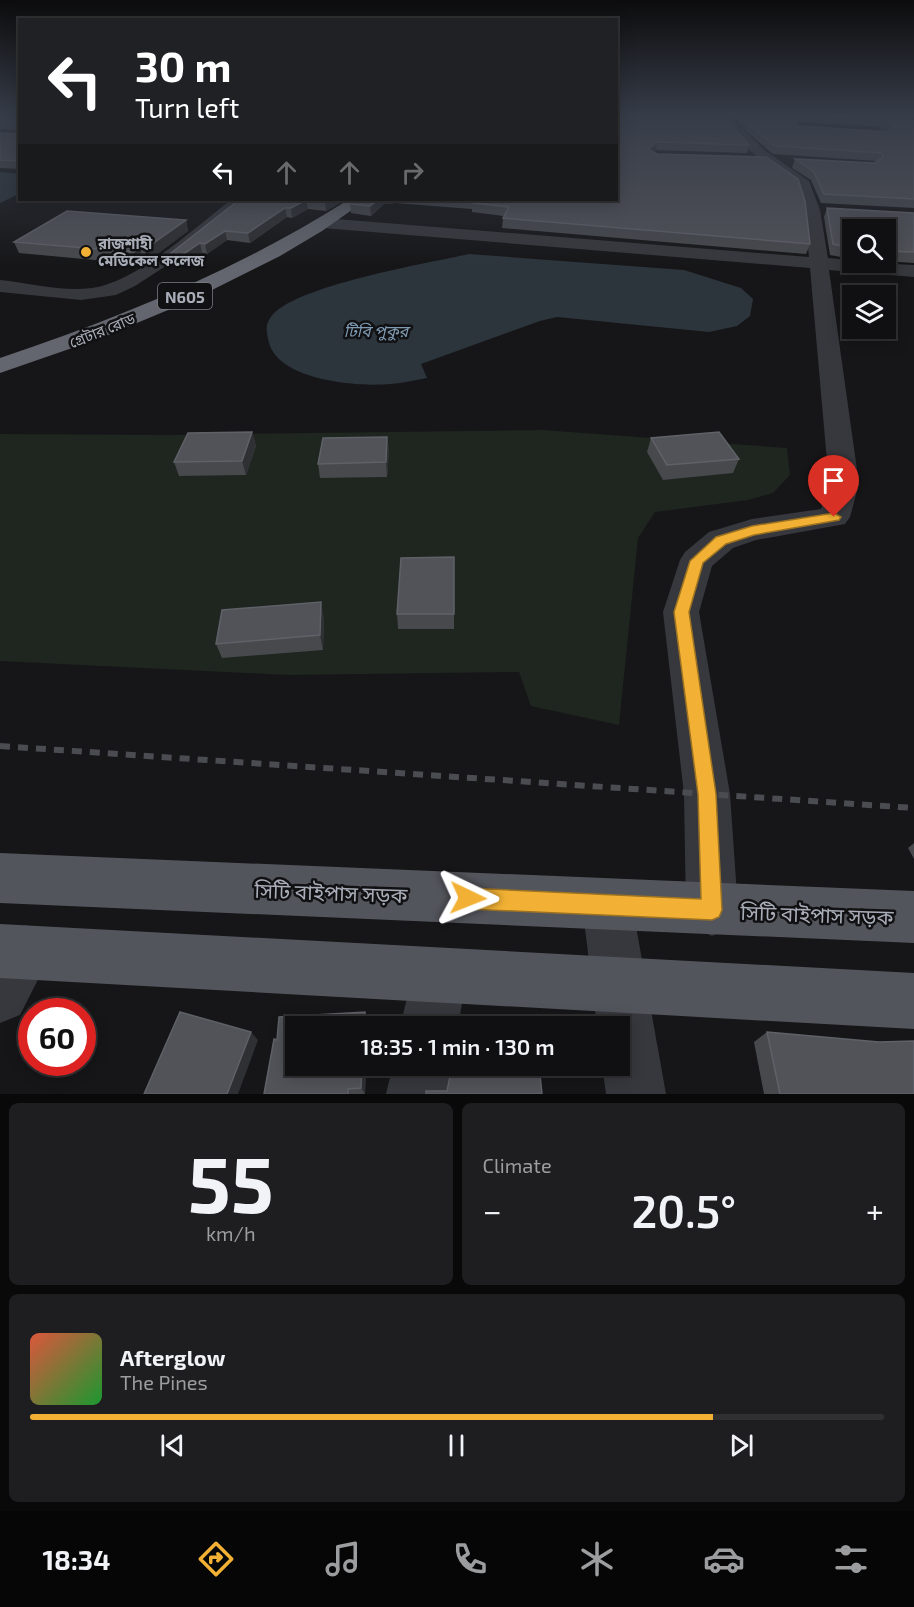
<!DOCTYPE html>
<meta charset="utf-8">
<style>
body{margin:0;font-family:"Exo 2","Noto Sans Bengali",sans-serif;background:#1e1e20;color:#f1f3f6;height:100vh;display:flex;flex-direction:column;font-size:22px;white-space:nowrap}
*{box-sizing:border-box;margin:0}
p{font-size:20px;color:#9c9d9f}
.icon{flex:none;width:33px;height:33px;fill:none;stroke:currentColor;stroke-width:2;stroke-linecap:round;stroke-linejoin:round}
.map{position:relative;height:1094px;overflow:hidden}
.panel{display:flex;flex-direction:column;gap:9px;padding:9px;background:#09090a;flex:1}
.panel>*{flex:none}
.banner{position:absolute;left:18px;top:18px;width:600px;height:183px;border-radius:0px;box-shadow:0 3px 15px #0003,0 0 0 2px #303032;background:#202124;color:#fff;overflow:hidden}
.fabs{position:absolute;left:842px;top:219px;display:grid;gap:12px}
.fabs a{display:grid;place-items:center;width:54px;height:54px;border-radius:0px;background:#101012;box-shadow:0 3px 15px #0003,0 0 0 2px #303032;font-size:30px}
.speed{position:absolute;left:18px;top:998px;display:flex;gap:12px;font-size:30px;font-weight:700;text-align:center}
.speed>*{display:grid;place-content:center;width:78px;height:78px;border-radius:50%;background:#101012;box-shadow:0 3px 15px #0003,0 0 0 2px #303032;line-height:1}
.speed .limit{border:9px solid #d22;background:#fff;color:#111}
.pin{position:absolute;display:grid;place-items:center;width:51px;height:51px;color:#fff;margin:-62px -26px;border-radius:50% 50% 50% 0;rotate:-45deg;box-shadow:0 0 6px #0007}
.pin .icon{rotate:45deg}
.me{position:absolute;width:66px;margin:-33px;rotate:92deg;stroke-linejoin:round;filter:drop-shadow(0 0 4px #0008)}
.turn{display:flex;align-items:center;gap:21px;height:126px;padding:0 18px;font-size:27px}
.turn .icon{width:78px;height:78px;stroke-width:2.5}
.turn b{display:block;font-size:42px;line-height:51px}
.lanes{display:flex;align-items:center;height:57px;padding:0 18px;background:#0003;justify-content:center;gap:30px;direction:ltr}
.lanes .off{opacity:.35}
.big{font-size:45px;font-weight:600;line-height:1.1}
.panel .widget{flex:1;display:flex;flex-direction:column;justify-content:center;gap:9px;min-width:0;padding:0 21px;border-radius:9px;background:#1e1e20}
.panel .dial{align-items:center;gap:0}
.dial b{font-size:78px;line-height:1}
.song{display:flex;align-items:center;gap:18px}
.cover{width:72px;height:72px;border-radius:9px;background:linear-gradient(135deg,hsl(10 70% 55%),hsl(130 70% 35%))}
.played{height:6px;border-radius:3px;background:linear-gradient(90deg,#f2b134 80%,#303032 80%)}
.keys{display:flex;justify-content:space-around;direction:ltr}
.heat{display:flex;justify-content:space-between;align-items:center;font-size:33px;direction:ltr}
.panel .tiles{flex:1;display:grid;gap:9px;grid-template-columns:1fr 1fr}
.widget:last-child{grid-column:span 2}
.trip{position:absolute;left:285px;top:1016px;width:345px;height:60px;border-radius:0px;background:#101012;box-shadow:0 3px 15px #0003,0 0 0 2px #303032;font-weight:600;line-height:60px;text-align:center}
.menu{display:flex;height:96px;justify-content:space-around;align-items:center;background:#060607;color:#9c9d9f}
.menu .icon{width:42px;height:42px}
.menu .selected{color:#f2b134}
.menu b{font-size:27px;color:#f1f3f6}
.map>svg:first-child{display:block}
.green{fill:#1e261f}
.water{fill:#2c353c}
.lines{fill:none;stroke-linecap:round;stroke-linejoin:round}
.minor{fill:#37383d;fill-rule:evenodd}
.major{fill:#53555c;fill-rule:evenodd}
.highway{fill:#63666e;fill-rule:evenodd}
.rail{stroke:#4a4c52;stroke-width:6;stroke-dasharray:10 8;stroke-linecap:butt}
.wall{fill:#47494d;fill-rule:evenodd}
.shaded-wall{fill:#2f3033}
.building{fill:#525359;stroke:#5f6168;stroke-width:1.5;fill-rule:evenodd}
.route{fill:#f2b134;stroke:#9d7322;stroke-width:1.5}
.poi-dot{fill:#f2b134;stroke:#111113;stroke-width:2}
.labels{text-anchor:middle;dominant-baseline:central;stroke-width:5;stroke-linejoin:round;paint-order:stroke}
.far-poi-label{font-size:15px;font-weight:bold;fill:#a8adb8;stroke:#111113;text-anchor:start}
.far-street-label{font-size:15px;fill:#a8adb8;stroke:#111113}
.shield{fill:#111113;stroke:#7b7e86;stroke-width:1.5}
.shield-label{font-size:16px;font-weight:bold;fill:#a8adb8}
.far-water-label{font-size:16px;font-style:italic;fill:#7f9bb3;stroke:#111113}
.near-street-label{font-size:21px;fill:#a8adb8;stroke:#111113}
</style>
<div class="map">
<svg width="914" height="1094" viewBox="0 0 914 1094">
<rect width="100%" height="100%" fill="#161618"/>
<polygon class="green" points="543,430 787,448 790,475 773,493 748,500 655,512 638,538 619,725 531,706 519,672 289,675 0,661 0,434 167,435"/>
<g class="water">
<polygon points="0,172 20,174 19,194 0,203"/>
<path d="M469 254 684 270 741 288 753 299 750 316 737 326 709 332 557 317 540 321 421 364 427 378C415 380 403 383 391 384 358 387 280 381 269 343 267 333 264 326 271 317 292 286 429 263 469 254Z"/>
</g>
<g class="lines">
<g class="minor">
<polygon points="716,114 728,114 764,150 809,181 820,210 828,258 852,260 852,262 914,265 914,277 829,270 859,484 850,517 845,524 756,540 733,548 712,566 699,612 730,794 738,910 730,928 712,936 694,928 686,910 684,794 663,612 680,560 685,552 709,532 752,519 821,509 829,484 810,268 323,228 315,223 323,218 809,257 804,210 797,186 745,147"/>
<polygon points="882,114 894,114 891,142 885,146 879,142"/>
<path d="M231 200H248L175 260 135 286 116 295 81 300 0 292V280C30 283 62 292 92 288 137 282 195 227 231 200Z"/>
<polygon points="607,879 625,886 632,904 666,1094 606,1094 602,1065 620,1065 620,1026 597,1026 582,904 589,886"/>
<polygon points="25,925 44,933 52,952 20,1015 0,1023 0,943 6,933"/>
<polygon points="440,948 459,956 467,975 458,1026 400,1026 413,975 421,956"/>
<polygon points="393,1065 451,1065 446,1094 386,1094"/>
</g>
<g class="major">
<polygon points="0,853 914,891 914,943 0,903"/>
<polygon points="0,924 914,973 914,1029 0,978"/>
</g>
<path class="highway" d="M348 200H366L322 231 280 256 192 300 101 338 0 373V358C122 317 239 269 348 200Z"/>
<polyline class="rail" points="0,746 914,808"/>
</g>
<g class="wall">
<polygon points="0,114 20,114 20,169 0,168 0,133 19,134 19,130 0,129"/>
<polygon points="616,114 749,145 747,153 656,150 653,152 810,244 806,254 502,228 503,218 504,216 472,212 472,209 395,203 384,204 371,216 351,213 350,204 356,200 616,200"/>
<path d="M731 114H905L914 121V208L821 203 811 180 792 168 795 159 874 163 878 161 773 154 746 131ZM800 122 885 127 889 130 887 132 798 126 796 123Z"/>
<polygon points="239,200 345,200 326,211 308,209 292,218 287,217 250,243 227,240 207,254 202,253 185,265 174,263 171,253"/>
<polygon points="827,208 914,213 914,263 885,261 885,230 852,230 852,259 830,255 824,217"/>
<polygon points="186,220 188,231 149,260 143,260 138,264 19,253 14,242"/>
<polygon points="252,432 256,446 246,475 179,476 174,462"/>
<polygon points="387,437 389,451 387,477 320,478 318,464"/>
<polygon points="651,438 739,459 733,473 663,480 647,452"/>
<polygon points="454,557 454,629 398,629 397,614"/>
<polygon points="324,617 323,650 222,658 216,644"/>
<polygon points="914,843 914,859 908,848"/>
<polygon points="365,1012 368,1021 368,1026 296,1026 296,1065 366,1065 365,1094 264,1094 274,1039 277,1040 279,1017"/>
<polygon points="767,1032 879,1042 914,1094 764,1094 754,1042"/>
</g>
<g class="shaded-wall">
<polygon points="802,115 800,122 794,124 796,116"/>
<polygon points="657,142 656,150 647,157 648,149"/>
<polygon points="306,200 308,209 292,218 291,208"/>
<polygon points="328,200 345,200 326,211 325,202"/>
<polygon points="378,200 395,200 395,203 384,204 371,216 370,206"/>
<polygon points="285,208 287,217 250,243 248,233"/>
<polygon points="186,220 188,231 149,260 145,249"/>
<polygon points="225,231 227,240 207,254 205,244"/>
<polygon points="200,243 202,253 185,265 182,255"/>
<polygon points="140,248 143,260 138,264 134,252"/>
<polygon points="252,432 256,446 246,475 242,461"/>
<polygon points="387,437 389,451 387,477 386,462"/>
<polygon points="321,602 324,617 323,650 320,635"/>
<polygon points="365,1012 368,1021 368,1026 364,1026"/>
<polygon points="251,1032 258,1040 238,1094 227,1094"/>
<polygon points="362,1065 366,1065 365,1094 361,1088"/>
</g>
<g class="building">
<polygon points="0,114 20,114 20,161 0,160 0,133 19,134 19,123 0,122"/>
<polygon points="616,114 722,114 749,145 657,142 648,149 657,154 766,157 798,179 805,201 810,244 503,218 509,207 472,203 474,200 463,200 616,200"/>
<path d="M739 114H905L914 121V199L824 194 814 172 795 159 874 163 883 157 881 153 775 146 747 124ZM802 115 888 120 895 126 887 132 798 126 796 124V116Z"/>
<polygon points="239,200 328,200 325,202 306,200 291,208 285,208 248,233 225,231 205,244 200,243 182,255 171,253"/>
<polygon points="356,200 378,200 370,206 350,204"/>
<polygon points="827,208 914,213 914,252 885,251 885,230 852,230 852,248 833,244"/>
<polygon points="67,211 186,220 145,249 140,248 134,252 14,242"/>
<polygon points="252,432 242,461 174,462 188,433"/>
<polygon points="719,432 739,459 667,465 651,438"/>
<polygon points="387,437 386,462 318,464 323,438"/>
<polygon points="454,557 454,614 397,614 401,558"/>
<polygon points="321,602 320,635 216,644 222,610"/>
<polygon points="180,1012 251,1032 227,1094 144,1094"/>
<polygon points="365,1012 364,1026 296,1026 296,1065 362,1065 361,1088 348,1089 348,1094 264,1094 274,1039 277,1040 279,1017"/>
<polygon points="767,1032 879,1042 914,1041 914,1094 780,1094"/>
<polygon points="452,1065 539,1065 542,1094 426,1094 426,1091 447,1091"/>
</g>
<linearGradient id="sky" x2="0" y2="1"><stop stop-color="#0c0c0d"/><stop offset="0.43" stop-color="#363c48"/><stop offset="1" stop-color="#363c48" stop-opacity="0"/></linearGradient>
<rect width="914" height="267" fill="url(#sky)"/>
<polygon class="route" points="834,513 841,517 839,520 754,535 726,544 703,563 689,612 716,794 722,910 719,917 712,920 468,909 460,906 457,898 460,891 468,888 701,899 698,794 674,612 690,561 716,537 752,526"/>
<circle class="poi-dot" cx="86" cy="252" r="6"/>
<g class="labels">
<g class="far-poi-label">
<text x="98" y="243">রাজশাহী<tspan x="98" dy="17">মেডিকেল কলেজ</tspan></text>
</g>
<g class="far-street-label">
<text transform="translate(102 330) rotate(-22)">গ্রেটার রোড</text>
</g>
<rect class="shield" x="158" y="283" width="54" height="26" rx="4.5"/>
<g class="shield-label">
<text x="185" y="296">N605</text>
</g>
<g class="far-water-label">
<text x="376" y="330">টিবি পুকুর</text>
</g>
<g class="near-street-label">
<text transform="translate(331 892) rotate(2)">সিটি বাইপাস সড়ক</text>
<text transform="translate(817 914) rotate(2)">সিটি বাইপাস সড়ক</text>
</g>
</g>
</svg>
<div class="fabs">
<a><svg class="icon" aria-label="search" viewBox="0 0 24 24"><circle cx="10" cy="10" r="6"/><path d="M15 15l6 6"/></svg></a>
<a><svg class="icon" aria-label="layers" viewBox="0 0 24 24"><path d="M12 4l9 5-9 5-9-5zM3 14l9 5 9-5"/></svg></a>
</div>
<div class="speed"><div class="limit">60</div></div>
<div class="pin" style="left:834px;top:517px;background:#d93025"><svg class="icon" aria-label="arrive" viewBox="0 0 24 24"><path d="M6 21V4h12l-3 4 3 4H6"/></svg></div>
<svg class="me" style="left:468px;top:898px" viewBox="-20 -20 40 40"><path d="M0-17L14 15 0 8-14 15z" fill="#f2b134" stroke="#fff" stroke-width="4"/></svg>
<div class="trip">18:35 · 1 min · 130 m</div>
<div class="banner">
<div class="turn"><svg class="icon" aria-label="left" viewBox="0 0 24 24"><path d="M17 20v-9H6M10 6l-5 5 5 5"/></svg><div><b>30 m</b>Turn left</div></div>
<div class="lanes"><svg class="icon" aria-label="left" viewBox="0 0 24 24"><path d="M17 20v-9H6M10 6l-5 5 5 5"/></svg><svg class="icon off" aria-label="ahead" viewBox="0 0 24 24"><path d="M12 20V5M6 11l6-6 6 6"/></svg><svg class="icon off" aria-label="ahead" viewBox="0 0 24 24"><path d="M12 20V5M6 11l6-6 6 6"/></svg><svg class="icon off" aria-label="right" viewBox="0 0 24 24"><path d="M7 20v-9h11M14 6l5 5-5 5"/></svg></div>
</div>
</div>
<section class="panel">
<div class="tiles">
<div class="widget dial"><b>55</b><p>km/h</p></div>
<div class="widget"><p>Climate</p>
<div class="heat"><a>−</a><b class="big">20.5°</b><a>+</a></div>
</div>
<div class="widget">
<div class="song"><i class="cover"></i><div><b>Afterglow</b><p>The Pines</p></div></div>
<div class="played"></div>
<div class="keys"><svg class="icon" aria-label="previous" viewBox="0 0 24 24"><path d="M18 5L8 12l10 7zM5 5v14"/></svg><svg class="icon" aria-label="pause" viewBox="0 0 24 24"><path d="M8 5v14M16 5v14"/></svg><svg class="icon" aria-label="next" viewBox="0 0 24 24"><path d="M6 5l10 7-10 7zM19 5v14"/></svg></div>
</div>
</div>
</section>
<nav class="menu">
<b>18:34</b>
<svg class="icon selected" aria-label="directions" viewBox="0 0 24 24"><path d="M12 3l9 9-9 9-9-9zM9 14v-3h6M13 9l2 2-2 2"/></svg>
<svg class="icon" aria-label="music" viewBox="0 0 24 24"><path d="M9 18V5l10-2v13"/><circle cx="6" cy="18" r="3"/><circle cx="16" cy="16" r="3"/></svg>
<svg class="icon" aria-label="phone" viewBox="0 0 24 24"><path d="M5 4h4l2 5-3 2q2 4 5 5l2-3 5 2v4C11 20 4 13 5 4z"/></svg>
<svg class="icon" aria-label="climate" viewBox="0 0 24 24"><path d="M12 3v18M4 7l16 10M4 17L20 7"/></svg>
<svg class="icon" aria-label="car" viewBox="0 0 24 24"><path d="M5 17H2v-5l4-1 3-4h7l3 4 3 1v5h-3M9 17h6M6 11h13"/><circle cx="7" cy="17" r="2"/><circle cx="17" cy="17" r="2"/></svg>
<svg class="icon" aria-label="filters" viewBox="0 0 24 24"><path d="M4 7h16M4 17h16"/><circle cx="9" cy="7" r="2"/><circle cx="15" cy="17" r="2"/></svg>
</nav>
